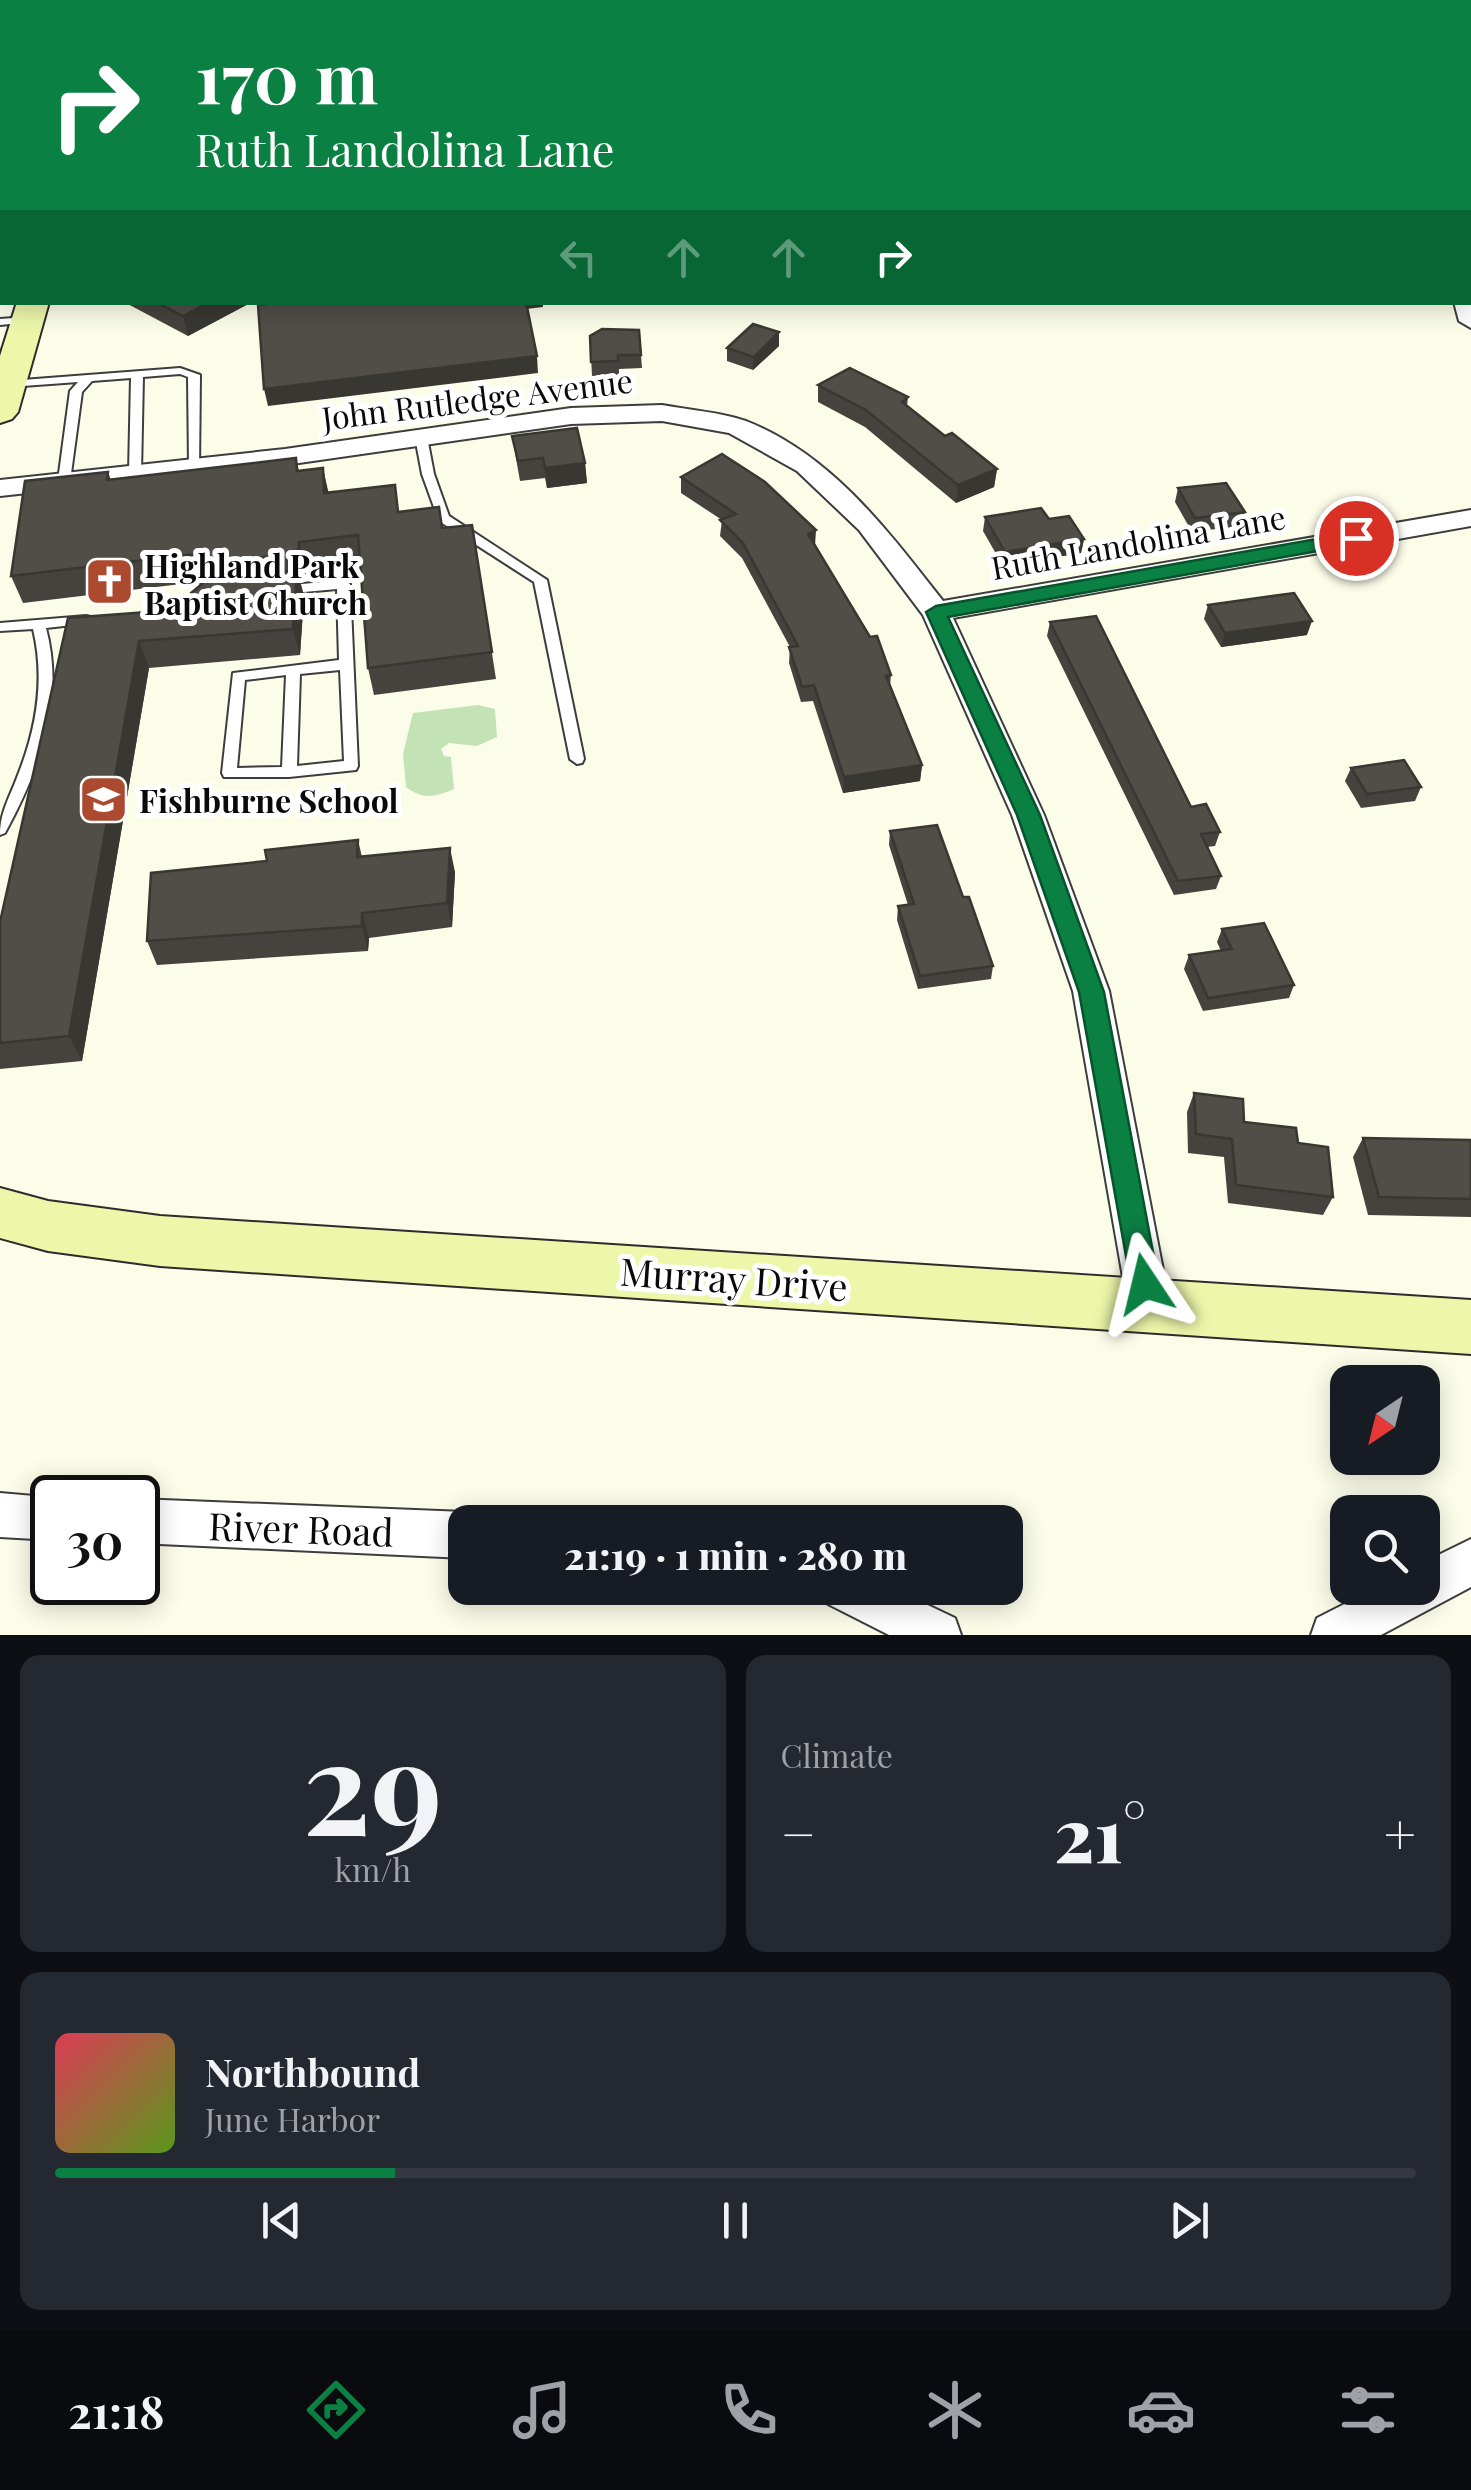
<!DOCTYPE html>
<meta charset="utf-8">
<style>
body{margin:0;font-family:"Playfair Display",serif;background:#242831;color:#f1f3f6;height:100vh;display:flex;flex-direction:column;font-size:38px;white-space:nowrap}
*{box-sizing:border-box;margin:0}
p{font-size:32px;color:#9ea1a6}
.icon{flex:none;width:55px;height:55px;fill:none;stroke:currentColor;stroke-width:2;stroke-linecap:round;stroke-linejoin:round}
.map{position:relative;height:1635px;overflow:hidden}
.sheet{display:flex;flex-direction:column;gap:20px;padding:20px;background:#0d0f14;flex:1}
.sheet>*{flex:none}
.banner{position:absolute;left:0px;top:0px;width:1472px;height:305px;box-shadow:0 5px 25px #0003;background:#0b8043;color:#fff;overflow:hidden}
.needle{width:65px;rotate:215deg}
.tools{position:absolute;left:1330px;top:1365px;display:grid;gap:20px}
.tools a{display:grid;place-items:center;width:110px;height:110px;border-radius:20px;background:#171b24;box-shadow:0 5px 25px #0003;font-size:50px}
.speed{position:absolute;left:30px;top:1475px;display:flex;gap:20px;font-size:50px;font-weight:700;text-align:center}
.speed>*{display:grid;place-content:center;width:130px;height:130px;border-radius:50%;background:#171b24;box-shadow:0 5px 25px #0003;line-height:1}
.speed .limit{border:5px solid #111;border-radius:15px;background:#fff;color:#111}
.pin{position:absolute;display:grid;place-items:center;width:85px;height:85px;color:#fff;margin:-42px;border:5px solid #fff;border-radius:50%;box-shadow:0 2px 10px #0007}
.me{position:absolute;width:110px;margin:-55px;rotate:350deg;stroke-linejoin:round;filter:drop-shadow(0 0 8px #0008)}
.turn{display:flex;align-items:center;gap:35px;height:210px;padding:0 30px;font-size:45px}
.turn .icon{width:130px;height:130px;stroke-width:2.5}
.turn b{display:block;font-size:70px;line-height:85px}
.lanes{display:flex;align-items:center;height:95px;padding:0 30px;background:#0003;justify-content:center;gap:50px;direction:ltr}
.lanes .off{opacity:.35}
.big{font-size:75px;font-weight:800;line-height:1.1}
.sheet .widget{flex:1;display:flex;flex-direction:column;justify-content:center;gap:15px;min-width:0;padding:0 35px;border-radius:20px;background:#242831}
.sheet .dial{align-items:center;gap:0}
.dial b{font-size:130px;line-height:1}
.song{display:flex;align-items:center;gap:30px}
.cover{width:120px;height:120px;border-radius:15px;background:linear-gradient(135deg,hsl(350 70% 55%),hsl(90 70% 35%))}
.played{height:10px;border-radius:5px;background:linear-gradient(90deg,#0b8043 25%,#363941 25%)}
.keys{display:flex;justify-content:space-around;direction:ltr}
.heat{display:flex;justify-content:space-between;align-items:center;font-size:55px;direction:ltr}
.sheet .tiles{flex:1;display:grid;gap:20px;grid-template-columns:1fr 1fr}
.widget:last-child{grid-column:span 2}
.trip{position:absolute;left:448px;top:1505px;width:575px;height:100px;border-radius:20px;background:#171b24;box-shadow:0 5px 25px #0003;font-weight:800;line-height:100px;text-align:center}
.menu{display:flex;height:160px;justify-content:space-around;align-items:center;background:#090b0e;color:#9ea1a6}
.menu .icon{width:70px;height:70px}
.menu .current{color:#0b8043}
.menu b{font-size:45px;color:#f1f3f6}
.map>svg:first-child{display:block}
.green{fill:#c3e3b7}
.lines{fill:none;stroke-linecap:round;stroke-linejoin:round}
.lane-casing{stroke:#3d3d3d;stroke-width:4}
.street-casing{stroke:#3d3d3d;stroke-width:4}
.secondary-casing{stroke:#2c2c2c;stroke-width:4}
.lane{fill:#fff;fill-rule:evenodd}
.street{fill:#fff;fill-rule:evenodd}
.secondary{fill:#ecf7aa;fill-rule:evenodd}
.wall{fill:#46433e}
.shaded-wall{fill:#393732}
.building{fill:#514e48;stroke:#393732;stroke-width:2.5}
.route{fill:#0b8043;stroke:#07532c;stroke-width:2.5}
.labels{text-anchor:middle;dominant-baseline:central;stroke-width:10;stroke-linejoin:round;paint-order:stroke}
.street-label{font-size:32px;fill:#0a0a0a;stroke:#fff}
.poi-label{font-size:32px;font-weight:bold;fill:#0a0a0a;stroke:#fff;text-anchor:start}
.near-street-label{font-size:38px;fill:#0a0a0a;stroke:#fff}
</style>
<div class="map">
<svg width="1471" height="1635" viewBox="0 0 1471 1635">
<rect width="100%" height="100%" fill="#fcfde9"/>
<path class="green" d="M478 705 495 709 497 737 477 746 449 743 441 749 444 756 451 757 454 789C436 797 422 800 406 787L403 754 413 713Z"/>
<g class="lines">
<defs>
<g id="lane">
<polygon points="27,317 31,318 31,322 0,325 0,319"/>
<polygon points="180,368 200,375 199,470 195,471 189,467 188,377 180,374 143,377 141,473 135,477 129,473 131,378 92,381 82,392 70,481 64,485 58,481 70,391 78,382 9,387 3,384 9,381"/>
<polygon points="421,433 427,437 434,474 449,516 547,580 584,759 582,763 577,764 570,759 534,582 439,521 422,474 415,437"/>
<path d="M343 580 350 584 358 766 356 770 289 777H224L222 773 233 673 339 660 337 589 282 594 275 590 282 586ZM340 670 344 761 297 766 300 674ZM286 675 282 767 237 768 245 680Z"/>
<path d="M86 616 91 617 93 620 91 623 46 628C65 700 40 769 5 833L0 835C0 812 10 797 18 775 37 727 45 679 33 629L0 631V623Z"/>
</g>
<g id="street">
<rect x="1470" y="102" width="1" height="12"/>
<rect x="0" y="185" width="2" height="12"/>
<polygon points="1471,296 1471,328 1459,321 1454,302 1470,302"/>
<path d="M662 405C689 410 720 412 746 421 832 455 888 531 943 601L1471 510V526L953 618 1044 815 1109 991 1170 1306 1164 1320 1149 1325 1134 1320 1128 1306 1073 991 1012 815 923 615 859 530 797 471 729 433 662 421 571 424 285 465 0 496V480L285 449 571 408Z"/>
<polygon points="0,1493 57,1498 52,1498 52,1540 0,1537"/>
<polygon points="138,1499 465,1512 482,1522 465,1522 465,1558 138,1543"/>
<polygon points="1471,1539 1471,1587 1381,1635 1311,1635 1317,1618 1376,1588 1422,1588 1422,1563"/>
<polygon points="821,1588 892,1588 955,1618 961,1635 889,1635 828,1604"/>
</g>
<g id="secondary">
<polygon points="104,0 130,0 130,2 105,2"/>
<polygon points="17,302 49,302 18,412 12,419 0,423 0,356"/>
<polygon points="0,1188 48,1201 160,1216 1471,1300 1471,1354 160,1266 48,1251 0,1238"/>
</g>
</defs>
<use href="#lane" class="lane-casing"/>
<use href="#street" class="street-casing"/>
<use href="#secondary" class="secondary-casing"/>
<use href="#lane" class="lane"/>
<use href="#street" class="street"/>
<use href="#secondary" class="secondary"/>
</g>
<g class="wall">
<polygon points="124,302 252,302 188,336"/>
<polygon points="639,330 642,368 619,369 619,375 592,376 590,336"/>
<polygon points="779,346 753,370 727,361 727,348"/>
<polygon points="818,385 908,397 907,406 945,436 997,469 994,487 956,503 865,427 818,402"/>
<polygon points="512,436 585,463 587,483 547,488 545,478 520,481"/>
<polygon points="296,458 299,471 323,468 328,493 400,512 443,528 472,525 496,679 374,695 368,668 360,562 306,569 305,580 300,581 304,596 300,655 149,668 82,1061 0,1069 0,922 68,618 188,609 200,586 198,582 23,603 11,576 108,472 111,480"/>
<polygon points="681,477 815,546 891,675 890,686 922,765 920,781 843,793 813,701 801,702 789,663 790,647 742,558 720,536 722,520 681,493"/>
<polygon points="1178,488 1245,512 1241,526 1192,532 1175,502"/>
<polygon points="985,517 1049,519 1084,539 1081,553 1003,566 983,531"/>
<polygon points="1208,605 1307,635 1221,647 1204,619"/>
<polygon points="1050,622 1191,807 1220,832 1215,846 1207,847 1221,876 1216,889 1174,895 1047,636"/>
<polygon points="1351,768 1421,787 1415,801 1361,808 1345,781"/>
<polygon points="890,831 963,897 993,966 991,979 918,989 897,920 898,906 908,905 889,845"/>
<polygon points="358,840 362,857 455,872 452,927 369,938 368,951 157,965 147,941 267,861"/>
<polygon points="1222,929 1294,985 1289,998 1203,1011 1184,969 1189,955 1221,951 1217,942"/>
<polygon points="1194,1093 1244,1122 1298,1143 1333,1197 1323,1215 1228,1203 1224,1157 1188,1153 1187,1112"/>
<polygon points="1363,1138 1471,1140 1471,1217 1368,1215 1353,1157"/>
</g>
<g class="shaded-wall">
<polygon points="209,302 252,302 188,336 183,316"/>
<polygon points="525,302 543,302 543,307 526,309"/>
<polygon points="779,332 779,346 753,370 754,357"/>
<polygon points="537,356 538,373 268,406 264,389"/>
<polygon points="585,463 587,483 547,488 545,468"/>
<polygon points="323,468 329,495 324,493"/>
<polygon points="997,469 994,487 956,503 958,485"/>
<polygon points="816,530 815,546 808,534"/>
<polygon points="1084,539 1081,553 1003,566 1005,552"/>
<polygon points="299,542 306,569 305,580 298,553"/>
<polygon points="297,570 304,596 300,655 293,629"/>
<polygon points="1312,621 1307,635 1221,647 1225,633"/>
<polygon points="139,641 149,668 82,1061 69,1036"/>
<polygon points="922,765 920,781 843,793 844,777"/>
<polygon points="450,848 455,872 452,927 447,903"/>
<polygon points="362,913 369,938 368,951 362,926"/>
</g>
<g class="building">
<polygon points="156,302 209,302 183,316"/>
<polygon points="289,302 526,302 537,356 264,389 258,305"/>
<polygon points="753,324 779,332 754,357 727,348"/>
<polygon points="602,329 639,330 641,355 618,355 618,361 591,362 590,336"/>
<polygon points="850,368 908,397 902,402 945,436 952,433 997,469 958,485 866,410 818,385"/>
<polygon points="577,428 585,463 545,468 543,458 518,461 512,436"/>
<polygon points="722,454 765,482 816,530 808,534 870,637 877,636 891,675 886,676 922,765 844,777 814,685 802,687 789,647 798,646 743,543 720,520 736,514 681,477"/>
<polygon points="296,458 297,471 323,468 324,493 395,485 398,512 439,507 442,528 472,525 492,652 368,668 358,535 299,542 298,553 194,566 195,554 11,576 25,481 108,472 107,480"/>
<polygon points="1226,483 1245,512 1195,518 1178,488"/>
<polygon points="1041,508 1049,519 1069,516 1084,539 1005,552 985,517"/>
<polygon points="297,570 293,629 139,641 69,1036 0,1043 0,922 68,618 188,609 190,594 209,578"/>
<polygon points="1294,593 1312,621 1225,633 1208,605"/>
<polygon points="1096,616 1191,807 1206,804 1220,832 1201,834 1221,876 1178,881 1050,622"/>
<polygon points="1404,760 1421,787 1367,794 1351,768"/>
<polygon points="937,825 963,897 969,897 993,966 920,976 898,906 914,904 890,831"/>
<polygon points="358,840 357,857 450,848 447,903 362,913 362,926 147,941 151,873 267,861 265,850"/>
<polygon points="1264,923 1294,985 1208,998 1189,955 1232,949 1222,929"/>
<polygon points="1194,1093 1243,1099 1244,1122 1296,1128 1298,1143 1328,1147 1333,1197 1236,1185 1232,1139 1196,1134"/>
<polygon points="1363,1138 1471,1140 1471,1199 1379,1197"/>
</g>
<polygon class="route" points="1356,532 1366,538 1363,543 948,617 1040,815 1104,992 1159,1284 1155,1293 1145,1297 1135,1293 1131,1284 1079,992 1017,815 926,612 936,606"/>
<defs>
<symbol id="church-square" viewBox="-11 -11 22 22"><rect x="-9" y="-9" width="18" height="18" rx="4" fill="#ac4a30" stroke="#fff"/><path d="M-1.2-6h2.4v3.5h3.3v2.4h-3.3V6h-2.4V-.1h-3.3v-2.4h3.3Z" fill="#fff"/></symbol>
<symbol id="school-square" viewBox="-11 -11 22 22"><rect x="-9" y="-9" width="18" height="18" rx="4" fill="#ac4a30" stroke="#fff"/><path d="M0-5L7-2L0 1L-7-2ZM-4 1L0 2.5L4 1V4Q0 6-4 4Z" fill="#fff"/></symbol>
</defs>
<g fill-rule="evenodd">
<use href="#church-square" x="82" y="554" width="55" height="55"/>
<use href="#school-square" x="76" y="772" width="55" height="55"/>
</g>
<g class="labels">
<g class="street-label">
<text transform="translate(477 398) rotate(-7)">John Rutledge Avenue</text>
<text transform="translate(1138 541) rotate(-10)">Ruth Landolina Lane</text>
</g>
<g class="poi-label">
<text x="144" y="564">Highland Park<tspan x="144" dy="37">Baptist Church</tspan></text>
<text x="139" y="799">Fishburne School</text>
</g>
<g class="near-street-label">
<text transform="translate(734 1278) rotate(4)">Murray Drive</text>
<text transform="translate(301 1528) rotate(2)">River Road</text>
</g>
</g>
</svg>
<div class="tools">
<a><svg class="needle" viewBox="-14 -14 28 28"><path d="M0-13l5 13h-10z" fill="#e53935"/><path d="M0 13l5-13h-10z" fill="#9ea1a6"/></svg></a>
<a><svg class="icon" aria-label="search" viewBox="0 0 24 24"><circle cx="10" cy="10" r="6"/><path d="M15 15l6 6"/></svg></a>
</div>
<div class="speed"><div class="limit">30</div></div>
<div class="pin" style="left:1356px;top:538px;background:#d93025"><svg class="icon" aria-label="arrive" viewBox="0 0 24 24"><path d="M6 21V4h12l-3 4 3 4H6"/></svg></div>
<svg class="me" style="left:1145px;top:1284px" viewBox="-20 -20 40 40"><path d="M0-17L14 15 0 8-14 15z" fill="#0b8043" stroke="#fff" stroke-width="4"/></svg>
<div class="trip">21:19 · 1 min · 280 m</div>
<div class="banner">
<div class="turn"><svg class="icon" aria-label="right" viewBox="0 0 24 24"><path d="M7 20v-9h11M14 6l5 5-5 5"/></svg><div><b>170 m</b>Ruth Landolina Lane</div></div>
<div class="lanes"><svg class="icon off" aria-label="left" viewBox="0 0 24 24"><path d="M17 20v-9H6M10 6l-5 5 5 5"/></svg><svg class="icon off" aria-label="ahead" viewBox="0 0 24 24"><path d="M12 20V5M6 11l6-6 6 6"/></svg><svg class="icon off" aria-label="ahead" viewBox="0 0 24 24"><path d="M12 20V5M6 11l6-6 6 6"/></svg><svg class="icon" aria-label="right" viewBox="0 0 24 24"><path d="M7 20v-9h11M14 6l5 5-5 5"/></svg></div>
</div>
</div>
<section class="sheet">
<div class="tiles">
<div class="widget dial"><b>29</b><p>km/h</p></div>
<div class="widget"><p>Climate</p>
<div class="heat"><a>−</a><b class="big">21°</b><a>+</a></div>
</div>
<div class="widget">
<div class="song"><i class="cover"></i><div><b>Northbound</b><p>June Harbor</p></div></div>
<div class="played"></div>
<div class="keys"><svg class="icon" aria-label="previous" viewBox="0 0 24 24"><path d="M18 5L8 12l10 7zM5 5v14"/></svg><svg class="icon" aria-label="pause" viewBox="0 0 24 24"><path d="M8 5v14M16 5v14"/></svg><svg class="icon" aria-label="next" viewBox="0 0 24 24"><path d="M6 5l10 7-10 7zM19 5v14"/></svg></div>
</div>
</div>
</section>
<nav class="menu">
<b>21:18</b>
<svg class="icon current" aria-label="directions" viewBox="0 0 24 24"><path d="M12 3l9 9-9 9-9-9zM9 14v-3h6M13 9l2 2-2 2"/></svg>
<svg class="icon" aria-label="music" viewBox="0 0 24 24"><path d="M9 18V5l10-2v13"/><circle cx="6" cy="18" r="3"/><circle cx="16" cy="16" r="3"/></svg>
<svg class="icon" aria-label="phone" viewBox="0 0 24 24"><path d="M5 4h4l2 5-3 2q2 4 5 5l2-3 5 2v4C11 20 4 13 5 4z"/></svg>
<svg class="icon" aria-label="climate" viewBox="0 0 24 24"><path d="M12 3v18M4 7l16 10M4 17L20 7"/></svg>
<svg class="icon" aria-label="car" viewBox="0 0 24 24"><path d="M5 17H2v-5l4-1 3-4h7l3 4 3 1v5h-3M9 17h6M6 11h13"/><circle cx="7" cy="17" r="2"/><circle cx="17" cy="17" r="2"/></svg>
<svg class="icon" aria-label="filters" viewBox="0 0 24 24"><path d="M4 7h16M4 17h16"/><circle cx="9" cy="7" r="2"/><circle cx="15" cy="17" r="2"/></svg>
</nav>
